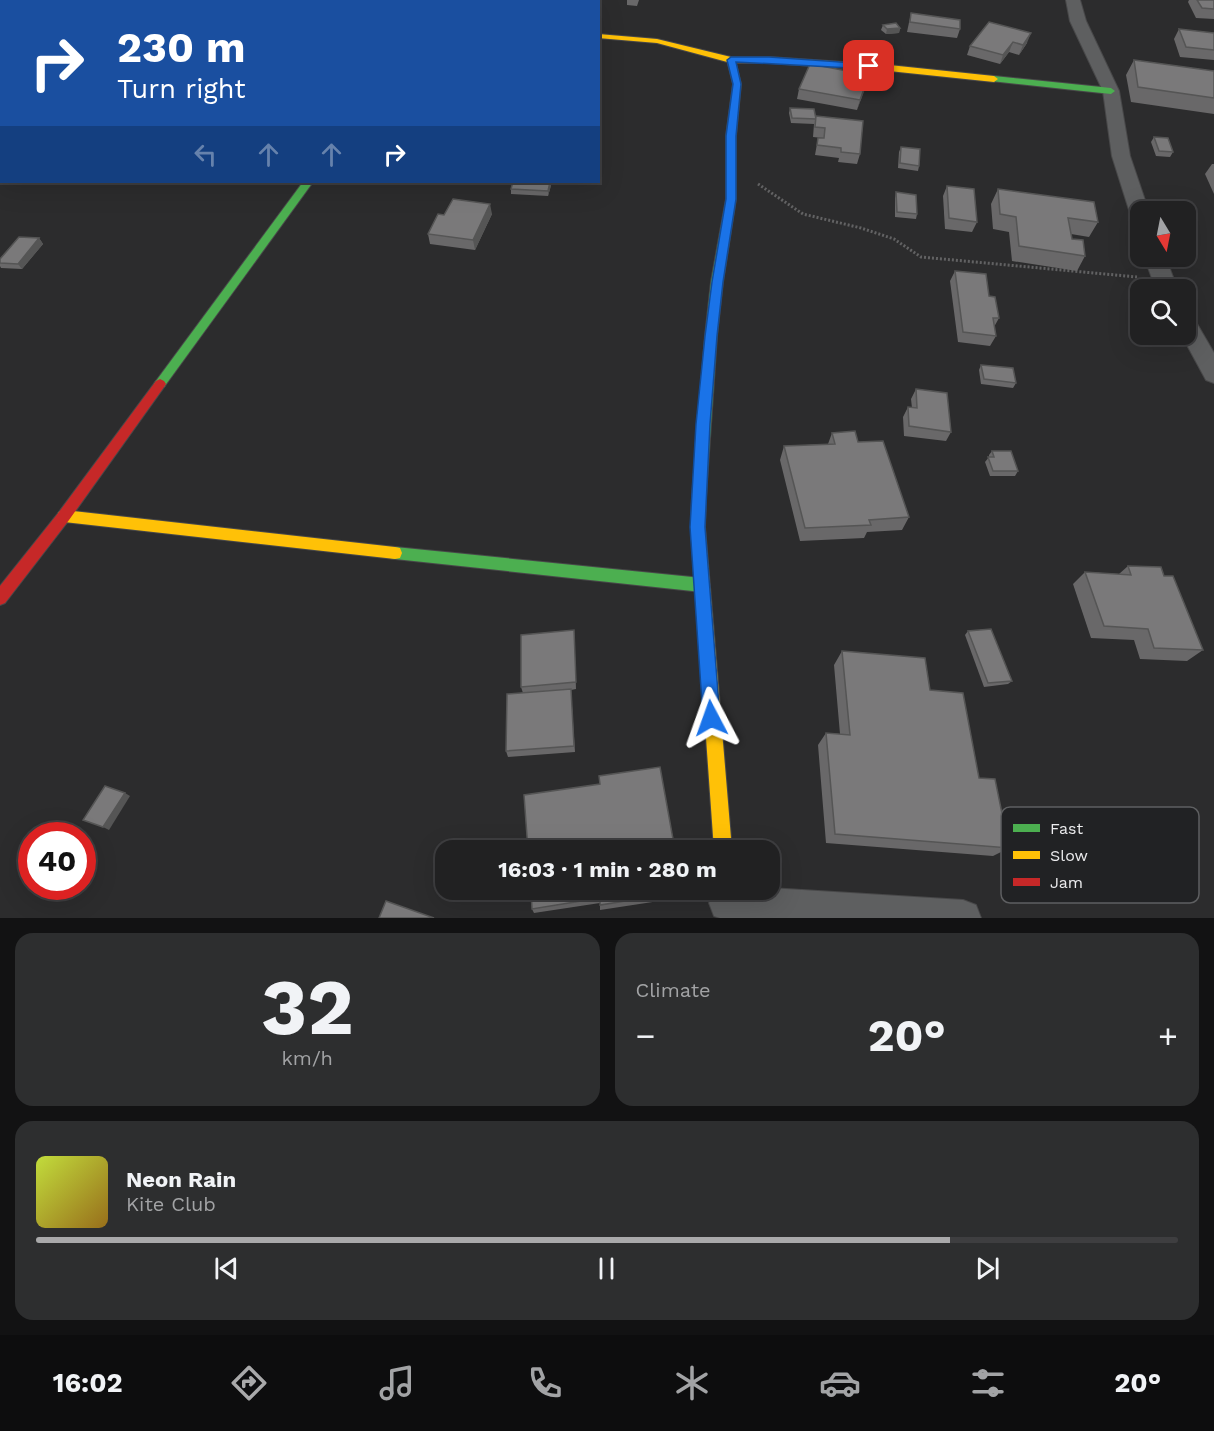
<!DOCTYPE html>
<meta charset="utf-8">
<style>
body{margin:0;font-family:"Work Sans",sans-serif;background:#2d2e2f;color:#f1f3f6;height:100vh;display:flex;flex-direction:column;font-size:22px;white-space:nowrap}
*{box-sizing:border-box;margin:0}
p{font-size:20px;color:#a2a3a5}
.icon{flex:none;width:33px;height:33px;fill:none;stroke:currentColor;stroke-width:2;stroke-linecap:round;stroke-linejoin:round}
.map{position:relative;height:918px;overflow:hidden}
.sheet{display:flex;flex-direction:column;gap:15px;padding:15px;background:#121213;flex:1}
.sheet>*{flex:none}
.banner{position:absolute;left:0px;top:0px;width:600px;height:183px;box-shadow:0 6px 24px #0002,0 0 0 2px #3e3e40;background:#1a4fa0;color:#fff;overflow:hidden}
.needle{width:39px;rotate:170deg}
.tools{position:absolute;left:1130px;top:201px;display:grid;gap:12px}
.tools a{display:grid;place-items:center;width:66px;height:66px;border-radius:12px;background:#212122;box-shadow:0 6px 24px #0002,0 0 0 2px #3e3e40;font-size:30px}
.speed{position:absolute;left:18px;top:822px;display:flex;gap:12px;font-size:30px;font-weight:700;text-align:center}
.speed>*{display:grid;place-content:center;width:78px;height:78px;border-radius:50%;background:#212122;box-shadow:0 6px 24px #0002,0 0 0 2px #3e3e40;line-height:1}
.speed .limit{border:9px solid #d22;background:#fff;color:#111}
.pin{position:absolute;display:grid;place-items:center;width:51px;height:51px;color:#fff;margin:-26px;border-radius:12px;box-shadow:0 3px 9px #0006}
.me{position:absolute;width:66px;margin:-33px;rotate:356deg;stroke-linejoin:round;filter:drop-shadow(0 0 4px #0008)}
.turn{display:flex;align-items:center;gap:21px;height:126px;padding:0 18px;font-size:27px}
.turn .icon{width:78px;height:78px;stroke-width:2.5}
.turn b{display:block;font-size:42px;line-height:51px}
.lanes{display:flex;align-items:center;height:57px;padding:0 18px;background:#0003;justify-content:center;gap:30px;direction:ltr}
.lanes .off{opacity:.35}
.big{font-size:45px;font-weight:700;line-height:1.1}
.sheet .card{flex:1;display:flex;flex-direction:column;justify-content:center;gap:9px;min-width:0;padding:0 21px;border-radius:18px;background:#2d2e2f}
.sheet .dial{align-items:center;gap:0}
.dial b{font-size:78px;line-height:1}
.song{display:flex;align-items:center;gap:18px}
.cover{width:72px;height:72px;border-radius:9px;background:linear-gradient(135deg,hsl(70 70% 55%),hsl(40 70% 35%))}
.played{height:6px;border-radius:3px;background:linear-gradient(90deg,#a9a9aa 80%,#3e3e40 80%)}
.keys{display:flex;justify-content:space-around;direction:ltr}
.heat{display:flex;justify-content:space-between;align-items:center;font-size:33px;direction:ltr}
.sheet .tiles{flex:1;display:grid;gap:15px;grid-template-columns:1fr 1fr}
.card:last-child{grid-column:span 2}
.trip{position:absolute;left:435px;top:840px;width:345px;height:60px;border-radius:18px;background:#212122;box-shadow:0 6px 24px #0002,0 0 0 2px #3e3e40;font-weight:700;line-height:60px;text-align:center}
.tab-bar{display:flex;height:96px;justify-content:space-around;align-items:center;background:#0d0d0e;color:#a2a3a5}
.tab-bar .icon{width:42px;height:42px}
.tab-bar .current{color:#a9a9aa}
.tab-bar b{font-size:27px;color:#f1f3f6}
.map>svg:first-child{display:block}
.lines{fill:none;stroke-linecap:round;stroke-linejoin:round}
.street-casing{stroke:#484849;stroke-width:2}
.fast-casing{stroke:#484849;stroke-width:2}
.slow-casing{stroke:#484849;stroke-width:2}
.jam-casing{stroke:#484849;stroke-width:2}
.path{stroke:#626263;stroke-width:3;stroke-dasharray:2 2;stroke-linecap:butt}
.street{fill:#5e5f60;fill-rule:evenodd}
.fast{fill:#4caf50;fill-rule:evenodd}
.slow{fill:#ffc107;fill-rule:evenodd}
.jam{fill:#c62828;fill-rule:evenodd}
.wall{fill:#696869}
.shaded-wall{fill:#555}
.building{fill:#7a797a;stroke:#555;stroke-width:1.5}
.route{fill:#1a73e8;stroke:#114b97;stroke-width:1.5}
.key{fill:#212224;stroke:#5e5f61;stroke-width:1.5}
.key-label{font-size:16px;fill:#ececee}
</style>
<div class="map">
<svg width="1214" height="918" viewBox="0 0 1214 918">
<rect width="100%" height="100%" fill="#2c2c2d"/>
<g class="lines">
<defs>
<g id="street">
<polygon points="422,0 436,0 421,2"/>
<polygon points="1066,0 1080,0 1086,21 1119,91 1130,156 1149,212 1140,212 1140,219 1133,217 1130,213 1112,156 1103,91 1070,21"/>
<rect x="0" y="44" width="2" height="10"/>
<polygon points="2,62 2,72 0,73 0,63"/>
<polygon points="1144,256 1165,256 1178,290 1156,290"/>
<polygon points="1185,314 1193,317 1214,353 1214,383 1206,380 1181,334 1185,334"/>
<polygon points="770,888 963,900 976,905 981,918 720,918 714,916 709,903 716,890 770,890"/>
</g>
<g id="fast">
<polygon points="731,57 735,60 741,84 736,136 736,199 723,282 717,336 706,497 704,501 699,503 694,501 692,497 705,336 711,282 726,199 726,136 733,84 727,60"/>
<polygon points="994,76 1111,88 1115,91 1111,94 991,81 991,77"/>
<polygon points="303,182 313,182 164,387 156,387 154,384 156,381"/>
<polygon points="395,547 702,578 707,580 710,585 707,590 702,592 395,559 390,558 388,553 390,548"/>
</g>
<g id="slow">
<polygon points="598,34 657,39 731,57 769,57 889,65 994,76 998,79 994,82 889,71 769,63 731,63 657,43 598,38"/>
<polygon points="699,491 704,493 706,497 705,527 732,850 714,850 691,527 692,497 694,493"/>
<polygon points="64,510 395,547 400,548 402,553 400,558 395,559 64,522 59,520 57,516 59,512"/>
</g>
<polygon id="jam" points="160,379 164,381 166,384 164,387 69,520 5,603 0,605 0,586 59,512 156,381"/>
</defs>
<use href="#street" class="street-casing"/>
<use href="#fast" class="fast-casing"/>
<use href="#slow" class="slow-casing"/>
<use href="#jam" class="jam-casing"/>
<polyline class="path" points="758,184 803,214 861,228 894,239 921,257 1137,277"/>
<use href="#street" class="street"/>
<use href="#fast" class="fast"/>
<use href="#slow" class="slow"/>
<use href="#jam" class="jam"/>
</g>
<g class="wall">
<polygon points="223,0 265,0 265,2 222,1"/>
<polygon points="273,0 299,0 298,2 273,2"/>
<polygon points="627,0 639,0 637,6 627,5"/>
<polygon points="1189,0 1214,0 1214,19 1196,18 1188,2"/>
<polygon points="911,13 960,29 957,38 907,32"/>
<polygon points="989,22 1027,43 1019,55 1009,52 1000,64 967,55 970,46"/>
<polygon points="883,25 900,28 899,33 886,34 881,30"/>
<polygon points="1179,29 1214,33 1214,60 1180,57 1174,39"/>
<polygon points="1134,60 1214,71 1214,114 1131,102 1126,75"/>
<polygon points="869,75 857,110 797,99 799,89"/>
<polygon points="790,108 816,117 860,154 857,164 838,162 839,158 815,155 818,138 823,138 813,137 814,124 791,123 789,113"/>
<polygon points="1154,137 1173,152 1170,157 1156,156 1151,142"/>
<polygon points="901,147 919,166 918,171 898,168 899,152"/>
<polygon points="1212,164 1214,164 1214,194 1205,174"/>
<polygon points="513,182 552,182 548,196 511,194 511,189"/>
<polygon points="947,186 977,222 972,232 945,229 943,196"/>
<polygon points="998,189 1098,222 1089,237 1071,234 1072,239 1085,256 1077,271 1012,261 1009,232 993,229 991,204"/>
<polygon points="896,192 917,214 916,219 895,217 895,198"/>
<polygon points="492,214 475,250 430,244 428,234 444,215"/>
<polygon points="39,238 43,244 22,269 1,268 0,266 0,259"/>
<polygon points="955,271 989,296 999,318 994,327 996,336 990,346 958,342 950,281"/>
<polygon points="981,365 1016,383 1013,388 981,384 979,370"/>
<polygon points="916,389 951,432 946,441 904,436 903,417 908,407 912,408 911,399"/>
<polygon points="832,433 858,442 909,517 902,530 867,532 864,538 800,541 780,460 784,446 828,444"/>
<polygon points="992,451 1018,471 1015,476 990,476 985,462 989,457 989,455"/>
<polygon points="1128,566 1164,576 1203,650 1187,661 1140,659 1134,640 1091,638 1073,584 1085,572 1119,574"/>
<polygon points="574,630 576,689 571,690 575,752 508,757 506,751 523,693 521,687"/>
<polygon points="968,631 1012,681 1008,684 984,687 965,635"/>
<polygon points="842,651 930,690 979,778 1009,848 993,856 826,843 818,745 826,733 840,734 834,665"/>
<polygon points="531,890 682,892 679,898 600,910 600,903 534,913 532,909"/>
</g>
<g class="shaded-wall">
<polygon points="900,28 899,33 886,34 887,29"/>
<polygon points="1031,33 1027,43 1019,55 1023,45"/>
<polygon points="1013,42 1009,52 1000,64 1003,55"/>
<polygon points="869,75 867,84 857,110 860,100"/>
<polygon points="550,182 552,182 548,196 548,191"/>
<polygon points="490,204 492,214 475,250 473,240"/>
<polygon points="39,238 43,244 22,269 18,264"/>
<polygon points="125,793 130,796 109,830 103,827"/>
</g>
<g class="building">
<polygon points="223,0 241,0 222,1"/>
<polygon points="1197,0 1214,0 1214,9 1202,8"/>
<polygon points="911,13 960,20 960,29 910,22"/>
<polygon points="989,22 1031,33 1023,45 1013,42 1003,55 970,46"/>
<polygon points="896,23 900,28 887,29 883,25"/>
<polygon points="1179,29 1214,33 1214,50 1186,47"/>
<polygon points="1134,60 1214,71 1214,98 1138,87"/>
<polygon points="810,64 869,75 860,100 799,89"/>
<polygon points="790,108 814,109 816,119 792,118"/>
<polygon points="816,116 863,121 860,154 841,152 841,148 817,145 818,138 824,138 825,128 815,127"/>
<polygon points="1154,137 1168,138 1173,152 1159,151"/>
<polygon points="901,147 920,149 919,166 900,163"/>
<polygon points="513,182 550,182 548,191 511,189"/>
<polygon points="947,186 974,189 977,222 949,218"/>
<polygon points="998,189 1094,202 1098,222 1068,218 1072,239 1083,240 1085,256 1019,246 1016,217 1000,214"/>
<polygon points="896,192 916,195 917,214 897,212"/>
<polygon points="453,199 490,204 473,240 428,234 438,214 444,215"/>
<polygon points="19,237 39,238 18,264 0,263 0,259"/>
<polygon points="955,271 986,274 989,296 995,297 999,318 993,318 996,336 963,332"/>
<polygon points="981,365 1013,368 1016,383 984,379"/>
<polygon points="916,389 947,393 951,432 909,426 908,407 917,408"/>
<polygon points="855,431 858,442 883,441 909,517 869,520 871,525 805,528 784,446 835,444 832,433"/>
<polygon points="992,451 1011,451 1018,471 993,471 988,457 994,457"/>
<polygon points="1128,566 1161,567 1164,576 1173,576 1203,650 1154,648 1148,629 1104,626 1085,572 1131,575"/>
<polygon points="991,629 1012,681 988,683 968,631"/>
<polygon points="574,630 576,682 521,687 521,635"/>
<polygon points="842,651 925,658 930,690 963,693 979,778 995,779 1009,848 835,834 826,733 850,735"/>
<polygon points="571,689 574,746 506,751 507,694"/>
<polygon points="660,767 675,850 528,850 524,795 600,784 599,776"/>
<polygon points="105,786 125,793 103,827 83,820"/>
<polygon points="531,890 681,890 682,892 600,905 600,898 532,909"/>
<polygon points="386,901 434,918 379,918"/>
</g>
<polygon class="route" points="731,57 769,57 869,64 874,66 869,69 736,62 741,84 736,136 736,199 723,282 717,336 710,424 705,527 720,718 717,724 711,726 705,724 703,718 690,527 696,424 705,336 712,282 726,199 726,136 733,84 727,60"/>
<rect x="1001" y="807" width="198" height="96" rx="9" class="key"/>
<rect x="1013" y="824" width="27" height="8" fill="#4caf50"/>
<rect x="1013" y="851" width="27" height="8" fill="#ffc107"/>
<rect x="1013" y="878" width="27" height="8" fill="#c62828"/>
<g class="key-label">
<text x="1050" y="834">Fast</text>
<text x="1050" y="861">Slow</text>
<text x="1050" y="888">Jam</text>
</g>
</svg>
<div class="tools">
<a><svg class="needle" viewBox="-14 -14 28 28"><path d="M0-13l5 13h-10z" fill="#e53935"/><path d="M0 13l5-13h-10z" fill="#a2a3a5"/></svg></a>
<a><svg class="icon" aria-label="search" viewBox="0 0 24 24"><circle cx="10" cy="10" r="6"/><path d="M15 15l6 6"/></svg></a>
</div>
<div class="speed"><div class="limit">40</div></div>
<div class="pin" style="left:869px;top:66px;background:#d93025"><svg class="icon" aria-label="arrive" viewBox="0 0 24 24"><path d="M6 21V4h12l-3 4 3 4H6"/></svg></div>
<svg class="me" style="left:711px;top:718px" viewBox="-20 -20 40 40"><path d="M0-17L14 15 0 8-14 15z" fill="#1a73e8" stroke="#fff" stroke-width="4"/></svg>
<div class="trip">16:03 · 1 min · 280 m</div>
<div class="banner">
<div class="turn"><svg class="icon" aria-label="right" viewBox="0 0 24 24"><path d="M7 20v-9h11M14 6l5 5-5 5"/></svg><div><b>230 m</b>Turn right</div></div>
<div class="lanes"><svg class="icon off" aria-label="left" viewBox="0 0 24 24"><path d="M17 20v-9H6M10 6l-5 5 5 5"/></svg><svg class="icon off" aria-label="ahead" viewBox="0 0 24 24"><path d="M12 20V5M6 11l6-6 6 6"/></svg><svg class="icon off" aria-label="ahead" viewBox="0 0 24 24"><path d="M12 20V5M6 11l6-6 6 6"/></svg><svg class="icon" aria-label="right" viewBox="0 0 24 24"><path d="M7 20v-9h11M14 6l5 5-5 5"/></svg></div>
</div>
</div>
<section class="sheet">
<div class="tiles">
<div class="card dial"><b>32</b><p>km/h</p></div>
<div class="card"><p>Climate</p>
<div class="heat"><a>−</a><b class="big">20°</b><a>+</a></div>
</div>
<div class="card">
<div class="song"><i class="cover"></i><div><b>Neon Rain</b><p>Kite Club</p></div></div>
<div class="played"></div>
<div class="keys"><svg class="icon" aria-label="previous" viewBox="0 0 24 24"><path d="M18 5L8 12l10 7zM5 5v14"/></svg><svg class="icon" aria-label="pause" viewBox="0 0 24 24"><path d="M8 5v14M16 5v14"/></svg><svg class="icon" aria-label="next" viewBox="0 0 24 24"><path d="M6 5l10 7-10 7zM19 5v14"/></svg></div>
</div>
</div>
</section>
<nav class="tab-bar">
<b>16:02</b>
<svg class="icon current" aria-label="directions" viewBox="0 0 24 24"><path d="M12 3l9 9-9 9-9-9zM9 14v-3h6M13 9l2 2-2 2"/></svg>
<svg class="icon" aria-label="music" viewBox="0 0 24 24"><path d="M9 18V5l10-2v13"/><circle cx="6" cy="18" r="3"/><circle cx="16" cy="16" r="3"/></svg>
<svg class="icon" aria-label="phone" viewBox="0 0 24 24"><path d="M5 4h4l2 5-3 2q2 4 5 5l2-3 5 2v4C11 20 4 13 5 4z"/></svg>
<svg class="icon" aria-label="climate" viewBox="0 0 24 24"><path d="M12 3v18M4 7l16 10M4 17L20 7"/></svg>
<svg class="icon" aria-label="car" viewBox="0 0 24 24"><path d="M5 17H2v-5l4-1 3-4h7l3 4 3 1v5h-3M9 17h6M6 11h13"/><circle cx="7" cy="17" r="2"/><circle cx="17" cy="17" r="2"/></svg>
<svg class="icon" aria-label="filters" viewBox="0 0 24 24"><path d="M4 7h16M4 17h16"/><circle cx="9" cy="7" r="2"/><circle cx="15" cy="17" r="2"/></svg>
<b>20°</b>
</nav>
